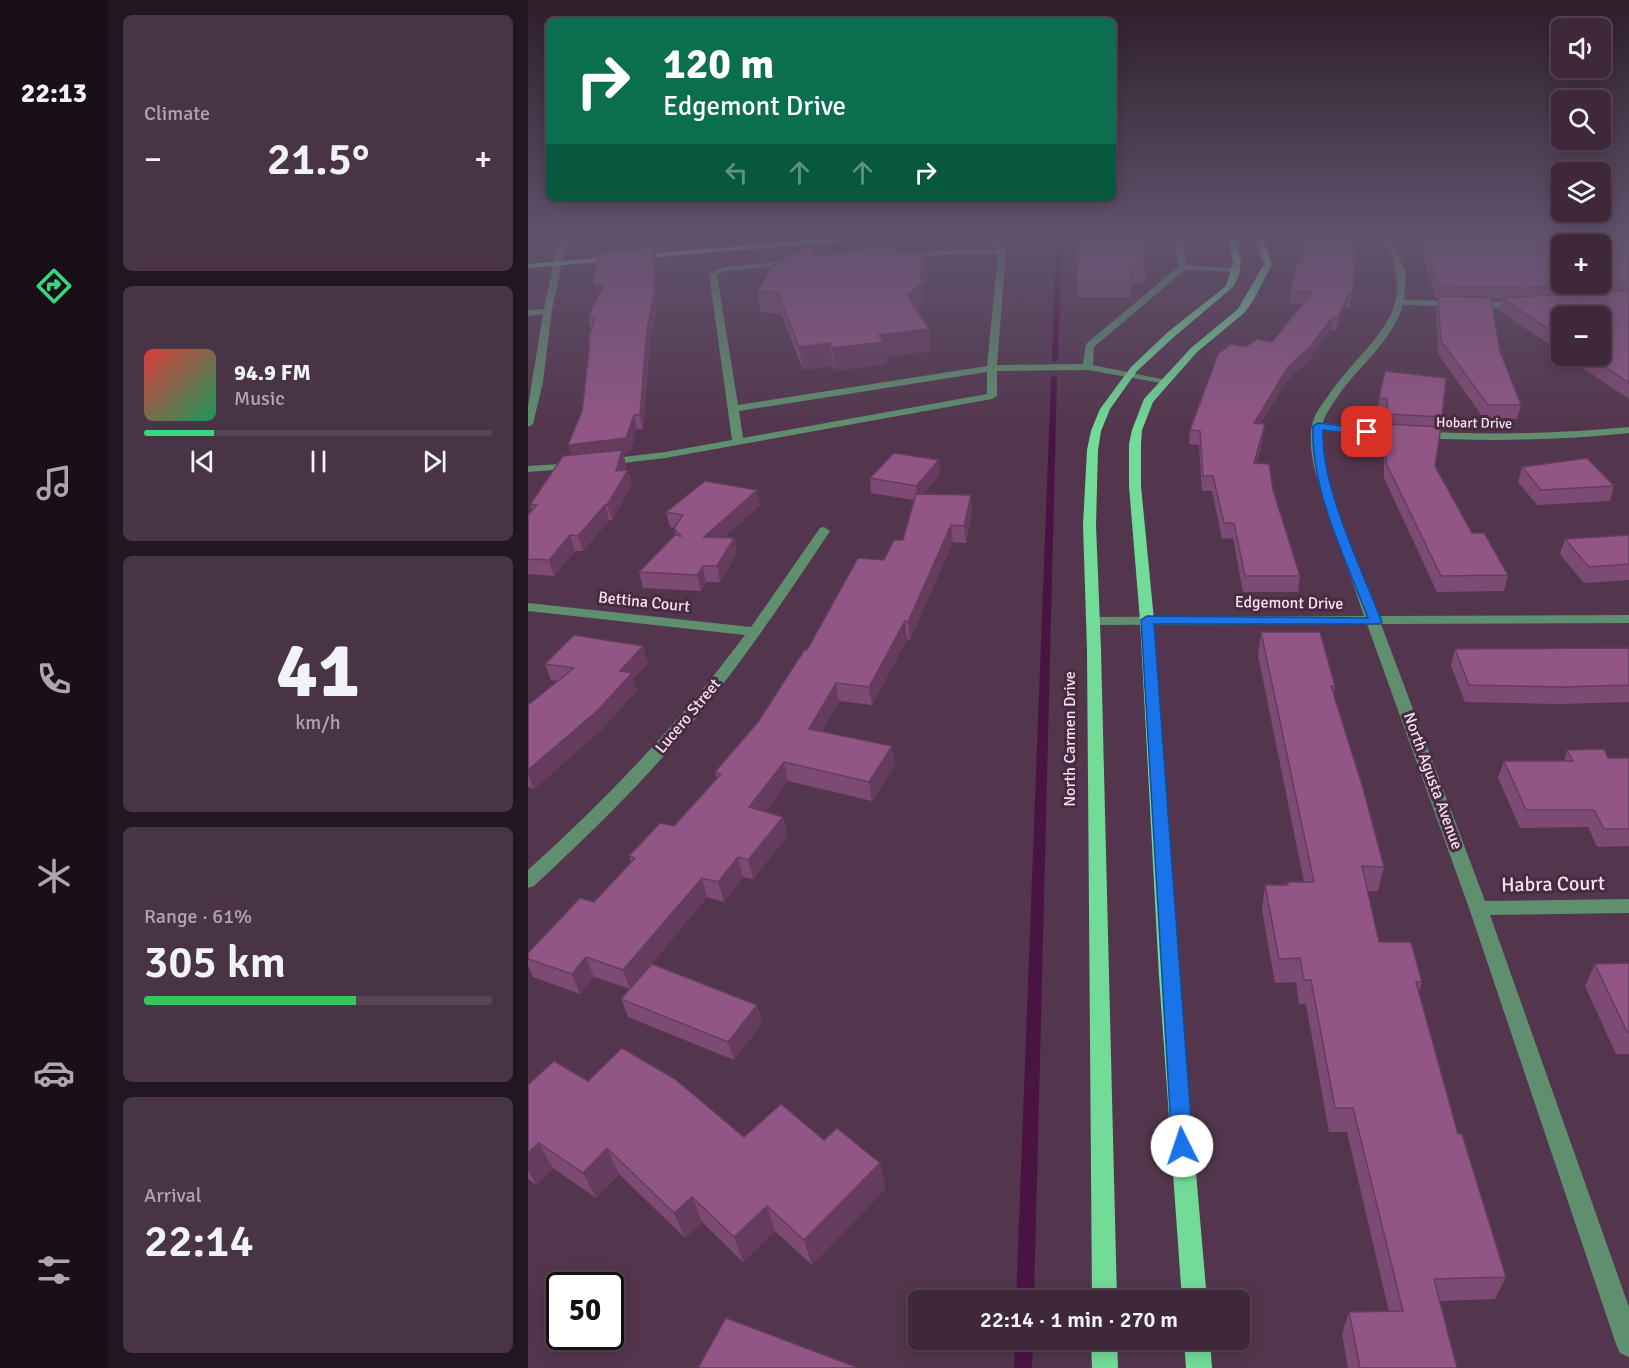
<!DOCTYPE html>
<meta charset="utf-8">
<style>
body{margin:0;font-family:Signika,sans-serif;background:#493445;color:#f1f3f6;height:100vh;display:flex;flex-direction:column;font-size:22px;white-space:nowrap}
*{box-sizing:border-box;margin:0}
p{font-size:20px;color:#ada6af}
.icon{flex:none;width:33px;height:33px;fill:none;stroke:currentColor;stroke-width:2;stroke-linecap:round;stroke-linejoin:round}
.map{position:relative;flex:1;overflow:hidden}
.panel{display:flex;flex-direction:column;gap:15px;padding:15px;background:#221620;width:420px}
.panel>*{flex:none}
.hud{position:absolute;left:18px;top:18px;width:570px;height:183px;border-radius:9px;box-shadow:0 3px 15px #0003,0 0 0 2px #574454;background:#0b6e4f;color:#fff;overflow:hidden}
.buttons{position:absolute;left:1023px;top:18px;display:grid;gap:12px}
.buttons a{display:grid;place-items:center;width:60px;height:60px;border-radius:9px;background:#3e283a;box-shadow:0 3px 15px #0003,0 0 0 2px #574454;font-size:30px}
.speed{position:absolute;left:18px;top:1272px;display:flex;gap:12px;font-size:30px;font-weight:700;text-align:center}
.speed>*{display:grid;place-content:center;width:78px;height:78px;border-radius:50%;background:#3e283a;box-shadow:0 3px 15px #0003,0 0 0 2px #574454;line-height:1}
.speed .limit{border:3px solid #111;border-radius:9px;background:#fff;color:#111}
.pin{position:absolute;display:grid;place-items:center;width:51px;height:51px;color:#fff;margin:-26px;border-radius:12px;box-shadow:0 3px 9px #0006}
.me{position:absolute;width:66px;margin:-33px;rotate:356deg;stroke-linejoin:round;filter:drop-shadow(0 0 4px #0008)}
.turn{display:flex;align-items:center;gap:21px;height:126px;padding:0 18px;font-size:27px}
.turn .icon{width:78px;height:78px;stroke-width:2.5}
.turn b{display:block;font-size:42px;line-height:51px}
.lanes{display:flex;align-items:center;height:57px;padding:0 18px;background:#0003;justify-content:center;gap:30px;direction:ltr}
.lanes .off{opacity:.35}
.big{font-size:45px;font-weight:600;line-height:1.1}
.panel .card{flex:1;display:flex;flex-direction:column;justify-content:center;gap:9px;min-width:0;padding:0 21px;border-radius:9px;background:#493445}
.panel .dial{align-items:center;gap:0}
.dial b{font-size:78px;line-height:1}
.song{display:flex;align-items:center;gap:18px}
.cover{width:72px;height:72px;border-radius:9px;background:linear-gradient(135deg,hsl(0 70% 55%),hsl(150 70% 35%))}
.played{height:6px;border-radius:3px;background:linear-gradient(90deg,#36d880 20%,#574454 20%)}
.keys{display:flex;justify-content:space-around;direction:ltr}
.heat{display:flex;justify-content:space-between;align-items:center;font-size:33px;direction:ltr}
.charge{height:9px;border-radius:4px;background:linear-gradient(90deg,#34c759 61%,#574454 0)}
.trip{position:absolute;left:380px;top:1290px;width:342px;height:60px;border-radius:9px;background:#3e283a;box-shadow:0 3px 15px #0003,0 0 0 2px #574454;font-weight:600;line-height:60px;text-align:center}
main{display:flex;flex:1;min-height:0}
.tab-bar{display:flex;flex-direction:column;width:108px;justify-content:space-around;align-items:center;background:#191017;color:#ada6af}
.tab-bar .icon{width:42px;height:42px}
.tab-bar .active{color:#36d880}
.tab-bar b{font-size:27px;color:#f1f3f6}
.map>svg:first-child{display:block}
.lines{fill:none;stroke-linecap:round;stroke-linejoin:round}
.stream{fill:#4a1442;fill-rule:evenodd}
.minor{fill:#5f8f6e;fill-rule:evenodd}
.major{fill:#72db98;fill-rule:evenodd}
.wall{fill:#7d4a73;fill-rule:evenodd}
.shaded-wall{fill:#663c5e}
.building{fill:#915686;stroke:#663c5e;stroke-width:1.5}
.route{fill:#1a73e8;stroke:#114b97;stroke-width:1.5}
.labels{text-anchor:middle;dominant-baseline:central;stroke-width:6;stroke-linejoin:round;paint-order:stroke}
.far-street-label{font-size:14px;fill:#f6e3f1;stroke:#482b42}
.street-label{font-size:16px;fill:#f6e3f1;stroke:#482b42}
.near-street-label{font-size:20px;fill:#f6e3f1;stroke:#482b42}
</style>
<main>
<nav class="tab-bar">
<b>22:13</b>
<svg class="icon active" aria-label="directions" viewBox="0 0 24 24"><path d="M12 3l9 9-9 9-9-9zM9 14v-3h6M13 9l2 2-2 2"/></svg>
<svg class="icon" aria-label="music" viewBox="0 0 24 24"><path d="M9 18V5l10-2v13"/><circle cx="6" cy="18" r="3"/><circle cx="16" cy="16" r="3"/></svg>
<svg class="icon" aria-label="phone" viewBox="0 0 24 24"><path d="M5 4h4l2 5-3 2q2 4 5 5l2-3 5 2v4C11 20 4 13 5 4z"/></svg>
<svg class="icon" aria-label="climate" viewBox="0 0 24 24"><path d="M12 3v18M4 7l16 10M4 17L20 7"/></svg>
<svg class="icon" aria-label="car" viewBox="0 0 24 24"><path d="M5 17H2v-5l4-1 3-4h7l3 4 3 1v5h-3M9 17h6M6 11h13"/><circle cx="7" cy="17" r="2"/><circle cx="17" cy="17" r="2"/></svg>
<svg class="icon" aria-label="filters" viewBox="0 0 24 24"><path d="M4 7h16M4 17h16"/><circle cx="9" cy="7" r="2"/><circle cx="15" cy="17" r="2"/></svg>
</nav>
<section class="panel">
<div class="card"><p>Climate</p>
<div class="heat"><a>−</a><b class="big">21.5°</b><a>+</a></div>
</div>
<div class="card">
<div class="song"><i class="cover"></i><div><b>94.9 FM</b><p>Music</p></div></div>
<div class="played"></div>
<div class="keys"><svg class="icon" aria-label="previous" viewBox="0 0 24 24"><path d="M18 5L8 12l10 7zM5 5v14"/></svg><svg class="icon" aria-label="pause" viewBox="0 0 24 24"><path d="M8 5v14M16 5v14"/></svg><svg class="icon" aria-label="next" viewBox="0 0 24 24"><path d="M6 5l10 7-10 7zM19 5v14"/></svg></div>
</div>
<div class="card dial"><b>41</b><p>km/h</p></div>
<div class="card"><p>Range · 61%</p><b class="big">305 km</b><div class="charge"></div></div>
<div class="card"><p>Arrival</p><b class="big">22:14</b></div>
</section>
<div class="map">
<svg width="1101" height="1368" viewBox="0 0 1101 1368">
<rect width="100%" height="100%" fill="#53364d"/>
<g class="lines">
<g class="stream">
<polygon points="532,237 538,237 534,241 530,360 527,362 524,360 528,241"/>
<polygon points="526,376 529,378 506,1300 488,1300 523,378"/>
<polygon points="487,1340 505,1340 504,1368 486,1368"/>
</g>
<g class="minor">
<polygon points="31,237 39,237 24,310 15,382 5,424 0,427 0,406 15,314 0,316 0,310 16,309"/>
<path d="M461 237H469L478 252 469 365 555 364 558 344 651 266 646 237H654L659 265 709 268 713 270 709 272 657 270 566 347 565 365 638 380V384L560 370 469 371V396L464 399 137 458 78 465 72 462 78 459 137 452 204 440 181 274 196 267 263 261 267 263 263 265 198 271 189 275 210 405 459 366 470 254 368 256 364 254 368 252 469 250ZM459 372V394L215 438 211 411Z"/>
<path d="M861 237H869L865 242 878 272 876 300 989 302 993 305 989 308 875 305C864 342 829 367 808 399 803 407 797 414 795 423 897 435 998 437 1101 427V433C998 444 897 441 794 430 792 482 831 565 850 616L1101 615V623L853 624 957 901 1101 899V913L962 915 1101 1307V1357L1092 1353 1088 1344 941 908 839 624 565 625 558 621 565 617 836 616 788 475C784 458 780 439 785 421 788 411 796 402 802 393 838 341 894 314 857 242Z"/>
<polygon points="48,463 52,464 52,468 0,472 0,466"/>
<path d="M296 527 302 531C252 607 201 681 141 750 99 798 53 842 6 886L0 888V870C80 798 153 721 217 635L0 611V603L223 627 292 528Z"/>
</g>
<g class="major">
<polygon points="319,237 346,237 342,239 0,268 0,264"/>
<polygon points="700,237 708,237 713,263 711,275 705,287 647,336 609,371 582,409 573,431 570,450 568,525 573,650 589,1300 564,1300 559,650 555,525 559,450 563,431 572,409 603,367 640,332 698,286 705,263"/>
<polygon points="727,237 735,237 744,264 725,301 716,313 669,352 625,402 614,430 613,444 613,486 626,620 651,976 679,1300 654,1300 631,976 612,620 601,486 601,444 604,430 616,399 663,348 710,309 736,264"/>
<polygon points="563,1340 589,1340 590,1368 564,1368"/>
<polygon points="656,1340 682,1340 684,1368 658,1368"/>
</g>
</g>
<g class="wall">
<polygon points="69,237 129,237 129,251 127,251 129,259 129,307 122,340 115,429 109,429 102,452 95,453 98,465 97,470 104,485 84,520 81,520 55,551 47,551 26,576 0,574 0,515 4,511 2,505 43,455 54,411 61,348 60,341 63,330 60,317 70,297 69,297 73,252 71,245 72,237"/>
<polygon points="549,237 617,266 617,283 603,283 603,297 549,297"/>
<polygon points="772,237 826,237 829,254 822,308 818,307 808,331 802,330 780,361 759,380 732,424 735,439 729,463 745,490 772,576 770,592 715,592 705,538 694,539 684,491 674,491 671,445 661,444 662,430 718,347 744,342 774,304 761,303 762,291 773,264"/>
<path d="M875 237H1101V399L1037 356H1072L1034 316V353L970 310 973 299H964L972 351 993 405 989 419H956L910 354 908 308 910 298H907L893 248ZM1072 244V284H1034Z"/>
<polygon points="370,252 398,252 399,272 396,285 398,302 389,309 403,351 357,357 358,364 307,371 305,366 275,370 253,314 233,312 230,291"/>
<polygon points="857,371 914,417 907,466 944,533 980,575 976,591 909,592 856,478 856,438 858,427 857,427 857,412 849,411"/>
<polygon points="994,467 1086,486 1082,501 1009,505 990,482"/>
<polygon points="412,475 395,494 444,511 438,543 425,542 382,640 379,639 344,705 311,701 294,731 367,765 344,801 260,781 237,812 255,817 259,836 225,879 215,877 196,902 179,897 123,964 229,1005 234,1023 206,1060 100,1017 93,999 102,989 66,977 52,994 5,977 0,966 0,953 66,902 103,862 101,856 146,826 189,778 187,772 230,722 279,650 356,560 375,540 386,500 343,493 342,478"/>
<polygon points="232,505 196,537 206,538 209,553 192,582 178,582 173,591 115,588 111,572 148,535 146,528 142,527 138,512"/>
<polygon points="1101,535 1101,580 1056,583 1032,554 1037,539"/>
<polygon points="733,632 807,686 805,695 856,867 850,891 839,891 851,942 894,982 891,992 930,1134 978,1277 967,1299 912,1301 929,1368 820,1368 814,1334 821,1312 861,1312 819,1132 801,1132 778,1004 771,1004 768,982 747,983 734,910 737,885 759,885 759,882 776,882 730,655"/>
<polygon points="1101,648 1101,702 1032,704 937,702 923,666 927,649"/>
<polygon points="120,663 105,679 109,690 75,728 6,789 0,787 0,705 30,681 23,680 17,664"/>
<polygon points="1039,750 1080,758 1101,758 1101,846 1069,847 1060,827 992,828 970,778 976,761 1036,761"/>
<polygon points="1101,963 1101,1054 1088,1054 1057,986 1067,964"/>
<polygon points="60,1081 216,1137 296,1140 352,1163 357,1189 284,1265 247,1231 215,1262 174,1222 157,1238 91,1174 68,1198 25,1168 8,1185 0,1179 0,1085"/>
</g>
<g class="shaded-wall">
<polygon points="129,237 129,251 127,251 129,259 129,307 122,340 115,429 71,245"/>
<polygon points="398,252 399,272 396,285 398,302 381,316 379,295 392,277"/>
<polygon points="76,284 79,296 69,297 65,285"/>
<polygon points="820,295 818,307 808,331 810,318"/>
<polygon points="804,318 802,330 780,361 759,380 724,438 726,423 760,367"/>
<polygon points="401,329 403,351 357,357 358,364 307,371 304,348 351,335"/>
<polygon points="302,343 305,366 275,370 271,347"/>
<polygon points="106,415 109,429 102,452 95,453 98,465 93,482 100,470 104,485 84,520 79,505 44,459 40,445"/>
<polygon points="737,424 735,439 725,478 726,463"/>
<polygon points="411,460 412,475 389,501 388,486"/>
<polygon points="229,490 232,505 180,552 176,537"/>
<polygon points="443,495 444,511 438,543 436,526"/>
<polygon points="77,505 81,520 55,551 50,536"/>
<polygon points="423,525 425,542 382,640 380,622"/>
<polygon points="42,535 47,551 26,576 21,560"/>
<polygon points="206,538 209,553 192,582 189,566"/>
<polygon points="175,566 178,582 173,591 169,575"/>
<polygon points="377,621 379,639 344,705 341,687"/>
<polygon points="115,646 120,663 105,679 109,690 75,728 6,789 0,774 0,770"/>
<polygon points="308,683 311,701 285,748 281,729"/>
<polygon points="364,746 367,765 344,801 341,782"/>
<polygon points="256,762 260,781 226,827 221,807"/>
<polygon points="255,817 259,836 225,879 220,860"/>
<polygon points="210,857 215,877 196,902 190,882"/>
<polygon points="174,878 179,897 102,989 95,970"/>
<polygon points="58,957 66,977 52,994 44,974"/>
<polygon points="229,1005 234,1023 206,1060 200,1042"/>
<polygon points="11,1143 25,1168 8,1185 0,1170 0,1153"/>
<polygon points="79,1148 91,1174 68,1198 55,1173"/>
<polygon points="352,1163 357,1189 284,1265 276,1240"/>
<polygon points="164,1197 174,1222 157,1238 146,1213"/>
<polygon points="239,1206 247,1231 215,1262 206,1237"/>
</g>
<g class="building">
<polygon points="72,237 126,237 126,240 71,245"/>
<polygon points="549,237 613,237 617,266 602,266 604,280 549,280"/>
<polygon points="774,237 826,237 829,254 826,253 828,261 824,295 820,295 810,318 804,318 782,347 760,367 726,423 737,424 726,463 741,464 745,490 772,576 717,576 706,523 696,523 685,476 675,476 672,431 662,430 690,354 703,344 718,347 729,339 744,342 784,292 762,291 769,264 775,264"/>
<polygon points="894,237 1101,237 1101,281 1072,283 1072,244 1034,244 1034,284 1060,284 995,288 910,286 895,237"/>
<polygon points="284,246 286,255 365,246 370,252 398,252 392,277 396,282 379,295 401,329 351,335 355,342 304,348 302,343 271,347 250,293 230,291 244,266 275,247"/>
<polygon points="126,248 126,294 119,328 112,415 106,415 98,438 40,445 54,411 62,341 60,341 67,317 60,317 76,284 65,285 70,253"/>
<polygon points="1101,290 1101,383 1060,356 1072,356 1072,316 1034,316 1034,338 973,298"/>
<polygon points="910,296 963,297 972,351 993,405 960,405 913,341"/>
<polygon points="857,371 918,378 914,417 859,414 859,399 851,398"/>
<polygon points="859,424 913,427 907,466 944,533 956,533 980,575 913,576 858,463"/>
<polygon points="94,450 88,471 100,470 79,505 77,505 50,536 42,535 21,560 0,559 0,515 9,505 2,505 35,456"/>
<polygon points="366,453 411,460 388,486 342,478"/>
<polygon points="1059,458 1086,486 1013,490 994,467"/>
<polygon points="177,481 229,490 176,537 206,538 189,566 175,566 169,575 111,572 147,535 153,536 146,528 155,515 138,512"/>
<polygon points="388,494 443,495 436,526 423,525 380,622 377,621 341,687 308,683 281,729 364,746 341,782 256,762 221,807 255,817 220,860 210,857 190,882 174,878 95,970 58,957 44,974 0,959 0,953 52,898 66,902 107,858 101,856 132,823 146,826 193,774 187,772 230,722 277,649 279,650 330,558 356,560 366,540 375,540"/>
<polygon points="1101,535 1101,564 1061,567 1037,539"/>
<polygon points="733,632 792,632 807,686 803,686 835,788 856,867 834,866 851,942 883,942 894,982 888,982 930,1134 934,1134 978,1277 906,1279 929,1368 832,1368 821,1312 875,1311 825,1108 807,1108 783,980 776,980 772,958 751,959 737,885 760,885 759,882 786,882"/>
<polygon points="46,635 115,646 92,671 104,673 69,711 0,770 0,705 46,668 17,664"/>
<polygon points="1101,648 1101,685 1037,687 941,685 927,649"/>
<polygon points="1076,749 1080,758 1101,758 1101,829 1076,829 1066,810 998,810 976,761 1045,761 1039,750"/>
<polygon points="1101,963 1101,1032 1099,1032 1067,964"/>
<polygon points="124,964 229,1005 200,1042 93,999"/>
<polygon points="94,1048 147,1079 216,1137 253,1104 296,1140 309,1128 352,1163 276,1240 239,1206 206,1237 164,1197 146,1213 79,1148 55,1173 11,1143 0,1153 0,1085 26,1061 60,1081"/>
<polygon points="198,1318 328,1367 327,1368 170,1368"/>
</g>
<linearGradient id="sky" x2="0" y2="1"><stop stop-color="#2e1e2a"/><stop offset="0.55" stop-color="#60526d"/><stop offset="1" stop-color="#60526d" stop-opacity="0"/></linearGradient>
<rect width="1101" height="428" fill="url(#sky)"/>
<path class="route" d="M790 423 839 429 844 432 839 435 795 430C793 488 833 567 854 622L852 624H626L665 1146 662 1153 654 1156 647 1153 644 1146 613 620 619 616 840 618C818 560 782 489 785 426Z"/>
<g class="labels">
<g class="far-street-label">
<text transform="translate(946 423) rotate(1)">Hobart Drive</text>
</g>
<g class="street-label">
<text transform="translate(116 602) rotate(6)">Bettina Court</text>
<text transform="translate(761 603) rotate(1)">Edgemont Drive</text>
<text transform="translate(160 716) rotate(-50)">Lucero Street</text>
<text transform="translate(542 739) rotate(-90)">North Carmen Drive</text>
<text transform="translate(905 781) rotate(70)">North Agusta Avenue</text>
</g>
<g class="near-street-label">
<text transform="translate(1025 884) rotate(-1)">Habra Court</text>
</g>
</g>
</svg>
<div class="buttons">
<a><svg class="icon" aria-label="sound" viewBox="0 0 24 24"><path d="M4 9h4l5-4v14l-5-4H4zM17 9q2 3 0 6"/></svg></a>
<a><svg class="icon" aria-label="search" viewBox="0 0 24 24"><circle cx="10" cy="10" r="6"/><path d="M15 15l6 6"/></svg></a>
<a><svg class="icon" aria-label="layers" viewBox="0 0 24 24"><path d="M12 4l9 5-9 5-9-5zM3 14l9 5 9-5"/></svg></a>
<a>+</a>
<a>−</a>
</div>
<div class="speed"><div class="limit">50</div></div>
<div class="pin" style="left:839px;top:432px;background:#d93025"><svg class="icon" aria-label="arrive" viewBox="0 0 24 24"><path d="M6 21V4h12l-3 4 3 4H6"/></svg></div>
<svg class="me" style="left:654px;top:1146px" viewBox="-20 -20 40 40"><circle r="19" fill="#fff"/><path d="M0-13L10 11 0 6-10 11z" fill="#1a73e8"/></svg>
<div class="trip">22:14 · 1 min · 270 m</div>
<div class="hud">
<div class="turn"><svg class="icon" aria-label="right" viewBox="0 0 24 24"><path d="M7 20v-9h11M14 6l5 5-5 5"/></svg><div><b>120 m</b>Edgemont Drive</div></div>
<div class="lanes"><svg class="icon off" aria-label="left" viewBox="0 0 24 24"><path d="M17 20v-9H6M10 6l-5 5 5 5"/></svg><svg class="icon off" aria-label="ahead" viewBox="0 0 24 24"><path d="M12 20V5M6 11l6-6 6 6"/></svg><svg class="icon off" aria-label="ahead" viewBox="0 0 24 24"><path d="M12 20V5M6 11l6-6 6 6"/></svg><svg class="icon" aria-label="right" viewBox="0 0 24 24"><path d="M7 20v-9h11M14 6l5 5-5 5"/></svg></div>
</div>
</div>
</main>
